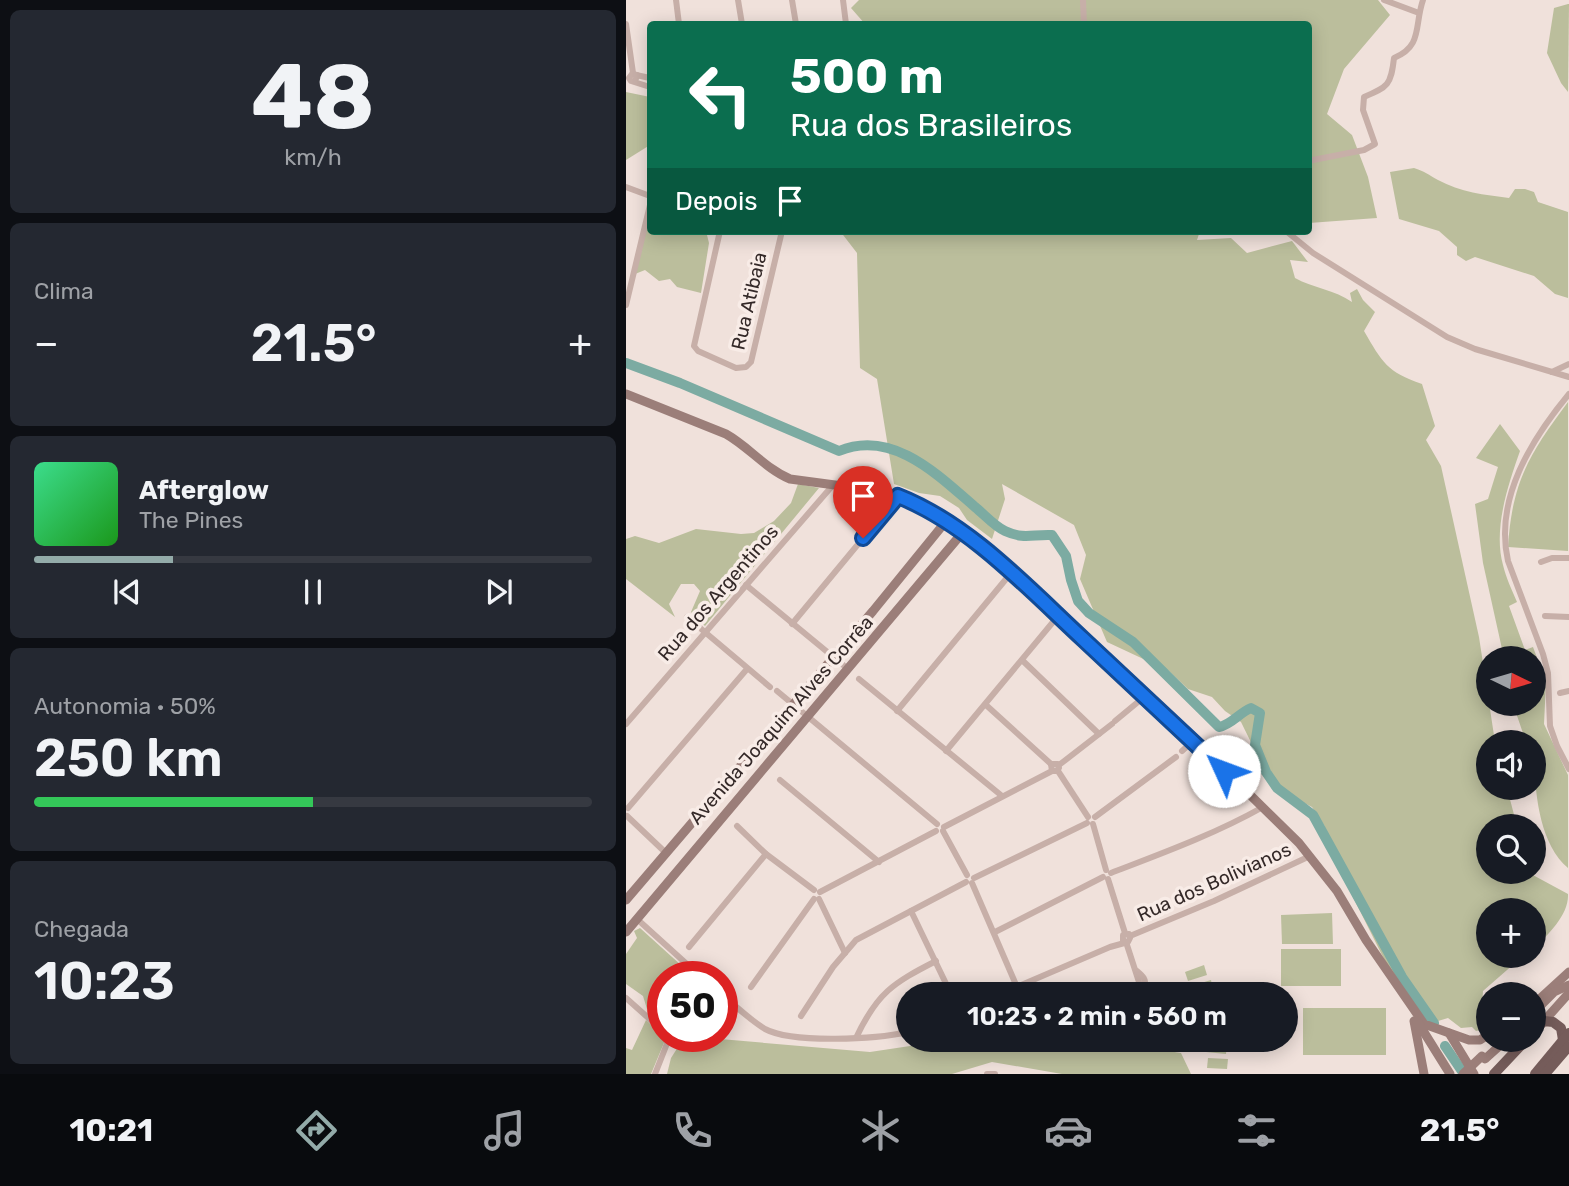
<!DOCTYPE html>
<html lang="pt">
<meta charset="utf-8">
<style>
body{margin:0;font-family:Rubik,sans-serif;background:#242831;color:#f1f3f6;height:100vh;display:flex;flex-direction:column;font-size:26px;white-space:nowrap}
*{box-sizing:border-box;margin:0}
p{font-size:23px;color:#9ea1a6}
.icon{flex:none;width:38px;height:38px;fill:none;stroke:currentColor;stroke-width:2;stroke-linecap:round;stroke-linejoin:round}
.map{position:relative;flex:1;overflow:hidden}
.side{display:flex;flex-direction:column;gap:10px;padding:10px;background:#0d0f14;width:626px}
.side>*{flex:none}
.top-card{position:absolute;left:21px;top:21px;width:665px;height:214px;border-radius:7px;box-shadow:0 4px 18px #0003;background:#0b6e4f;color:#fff;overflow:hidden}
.needle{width:46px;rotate:95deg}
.buttons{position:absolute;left:850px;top:646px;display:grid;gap:14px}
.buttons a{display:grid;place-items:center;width:70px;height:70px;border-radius:50%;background:#171b24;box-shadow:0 4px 18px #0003;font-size:35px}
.speed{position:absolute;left:21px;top:961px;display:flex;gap:14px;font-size:35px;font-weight:700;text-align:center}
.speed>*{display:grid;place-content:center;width:91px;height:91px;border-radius:50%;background:#171b24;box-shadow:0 4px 18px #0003;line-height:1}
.speed .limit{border:10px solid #d22;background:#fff;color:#111}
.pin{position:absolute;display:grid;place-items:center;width:60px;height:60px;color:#fff;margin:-72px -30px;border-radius:50% 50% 50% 0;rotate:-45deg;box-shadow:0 0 7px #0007}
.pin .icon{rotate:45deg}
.me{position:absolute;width:77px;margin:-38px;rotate:313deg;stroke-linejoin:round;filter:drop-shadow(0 0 5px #0008)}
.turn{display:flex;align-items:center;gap:24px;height:147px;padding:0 28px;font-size:32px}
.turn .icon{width:91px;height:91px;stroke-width:2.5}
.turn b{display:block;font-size:49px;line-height:60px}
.then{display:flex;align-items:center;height:66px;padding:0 28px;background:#0003;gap:14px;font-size:26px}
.big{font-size:52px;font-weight:600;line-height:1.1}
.side .tile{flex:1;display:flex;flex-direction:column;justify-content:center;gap:10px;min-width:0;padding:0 24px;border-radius:10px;background:#242831}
.side .dial{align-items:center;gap:0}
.dial b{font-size:91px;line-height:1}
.song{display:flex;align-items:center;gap:21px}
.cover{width:84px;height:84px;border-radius:10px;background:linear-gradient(135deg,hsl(150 70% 55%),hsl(120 70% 35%))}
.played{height:7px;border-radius:4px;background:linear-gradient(90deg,#93aba9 25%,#363941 25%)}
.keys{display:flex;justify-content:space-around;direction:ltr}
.heat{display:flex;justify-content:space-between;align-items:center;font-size:38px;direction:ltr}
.charge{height:10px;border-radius:5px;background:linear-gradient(90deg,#34c759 50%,#363941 0)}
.trip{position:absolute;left:270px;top:982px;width:402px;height:70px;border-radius:35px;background:#171b24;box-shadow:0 4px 18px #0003;font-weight:600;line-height:70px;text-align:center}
.tabs{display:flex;height:112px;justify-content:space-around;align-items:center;background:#090b0e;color:#9ea1a6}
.tabs .icon{width:49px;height:49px}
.tabs .selected{color:#93aba9}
.tabs b{font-size:32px;color:#f1f3f6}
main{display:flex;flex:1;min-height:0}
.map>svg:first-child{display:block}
.green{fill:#bbbe9c}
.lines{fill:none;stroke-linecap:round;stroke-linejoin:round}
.river{stroke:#7caba2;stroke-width:10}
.street{stroke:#c7afa8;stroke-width:6}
.secondary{stroke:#9b7e79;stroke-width:9}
.primary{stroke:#755c5a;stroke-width:10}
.secondary-bridge{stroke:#9b7e79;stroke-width:9}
.route-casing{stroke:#114b97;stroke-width:18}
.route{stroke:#1a73e8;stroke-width:12}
.labels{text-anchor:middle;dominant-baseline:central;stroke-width:7;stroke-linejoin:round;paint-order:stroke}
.street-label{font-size:19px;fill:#342928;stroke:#f8ece7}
</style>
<main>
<section class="side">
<div class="tile dial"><b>48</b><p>km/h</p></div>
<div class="tile"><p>Clima</p>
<div class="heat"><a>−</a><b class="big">21.5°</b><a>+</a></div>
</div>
<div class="tile">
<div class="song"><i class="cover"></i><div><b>Afterglow</b><p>The Pines</p></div></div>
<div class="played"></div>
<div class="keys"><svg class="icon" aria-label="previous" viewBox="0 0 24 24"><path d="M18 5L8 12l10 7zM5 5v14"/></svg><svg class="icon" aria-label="pause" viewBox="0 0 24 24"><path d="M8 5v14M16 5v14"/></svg><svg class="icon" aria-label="next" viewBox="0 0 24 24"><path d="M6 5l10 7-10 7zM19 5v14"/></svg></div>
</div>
<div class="tile"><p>Autonomia · 50%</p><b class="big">250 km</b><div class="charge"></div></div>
<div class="tile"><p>Chegada</p><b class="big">10:23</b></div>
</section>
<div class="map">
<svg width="943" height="1074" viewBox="0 0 943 1074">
<rect width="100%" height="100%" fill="#f0e1db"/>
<g class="green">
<polygon points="233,0 752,0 764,15 718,69 701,114 726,135 742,177 751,218 683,223 682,24 239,24 225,8"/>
<polygon points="942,4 943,4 942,92 935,83 921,53 928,8"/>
<polygon points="0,92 24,97 24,145 0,160"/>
<path d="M788 168C798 171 803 175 812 180 834 192 859 195 883 198L889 189H899L908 192 912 202 942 212V298L929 294 908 276 849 257 840 261 831 255V247L813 231 773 219 764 172Z"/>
<polygon points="24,213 24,231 80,231 83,243 75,293 51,287 44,279 33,281 19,270 9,274"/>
<path d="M214 231H574L571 240 605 238 621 253 666 241 682 262 664 260 669 278C687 288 709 290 726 302L724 293 731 289 737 300 749 312 738 331C756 362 761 372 796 384L809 426 800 440 815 466 853 637 869 742H863V788H881L891 826H863V872H904L905 874 942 894C943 915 922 934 908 949V910H863V956H897L857 991 856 1006 863 1009V1028L850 1031 846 1027 835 1028 822 1018 812 1021 798 1017 762 967 717 877 698 825 686 807 647 787 615 722 599 711 586 697 562 689 543 671 481 642 454 579 460 555 448 525 376 484 379 499 366 539 341 520 333 508 314 496 293 493 268 484 251 379 234 368 231 253Z"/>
<path d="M942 402V551L882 547C886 481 904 453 942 402Z"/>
<path d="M874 424 894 451C882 485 867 529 877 565 880 578 886 590 891 602L883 606 899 650 907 647 920 682 918 724 942 775V868C910 841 908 781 908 742H900L887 704H908V658H878L857 563 849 504 862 499 872 467 850 458Z"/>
<polygon points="172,484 193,488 79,626 65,612 74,591 68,584 55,584 43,604 49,617 0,579 0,539 9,536 33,543 70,529 115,534 128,533 148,521 165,503"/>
<polygon points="706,913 707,944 656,944 655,915"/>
<polygon points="14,928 67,976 37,976 37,995 30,996 27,1009 21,1009 17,996 0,984 0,954 11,938 8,931"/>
<rect x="655" y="949" width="60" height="37"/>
<polygon points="578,965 581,975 562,981 559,972"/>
<polygon points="585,980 587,990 567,994 565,986"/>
<rect x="677" y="1008" width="83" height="47"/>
<polygon points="20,1020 40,1038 25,1074 0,1074 0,1048 6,1050"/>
<polygon points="59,1036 244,1052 284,1046 299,1040 472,1040 555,1053 565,1074 436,1074 366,1062 326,1074 41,1074 45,1058"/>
<polygon points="581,1042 601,1043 600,1054 580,1052"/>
<polygon points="582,1058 602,1059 601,1069 581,1068"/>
</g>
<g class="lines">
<g class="river">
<path d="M0 363 54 383 213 451C266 429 311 474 349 507 358 514 368 526 379 531 399 540 406 534 426 535L440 556 445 580 452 601 463 613 507 642 593 727C605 725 613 713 625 708L634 713 629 745 640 772 651 788 687 815 776 977 808 1023"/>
<polyline points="819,1046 838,1074"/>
</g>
<g class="street">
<polyline points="50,0 53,24"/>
<polyline points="112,0 116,24"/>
<polyline points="166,0 170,24"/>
<polyline points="217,0 220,24"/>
<polyline points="457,0 458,24"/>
<polyline points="758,0 793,13"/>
<polyline points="0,24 7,73"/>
<polyline points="10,75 24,78"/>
<polyline points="9,82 11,75 6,74 3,78 5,81 24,87"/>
<path d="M682 161 738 150 749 144 737 110 738 97C762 87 765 85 768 58 797 46 788 26 797 0"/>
<polyline points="0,187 24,196"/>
<polyline points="94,231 68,346 72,351 110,368 120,367 125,362 156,231"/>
<polyline points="660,231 687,253 821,337 849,349 943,377"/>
<polyline points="0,305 24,205"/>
<polyline points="926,372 943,364"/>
<path d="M943 394C905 440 868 499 882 561L917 654 922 673 924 726 931 746 943 769"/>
<polyline points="915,562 926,558 943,558"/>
<polyline points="120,585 222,669"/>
<polyline points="919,616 943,617"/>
<polyline points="61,617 144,687"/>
<polyline points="166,624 272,496"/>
<polyline points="396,660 473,734"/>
<polyline points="233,679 376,796"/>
<polyline points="151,691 311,824"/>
<polyline points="934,693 943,691"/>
<polyline points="360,705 425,764"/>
<polyline points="271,711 385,573"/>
<polyline points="489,721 518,697"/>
<polyline points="0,724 207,485"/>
<polyline points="320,751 432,616"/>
<polyline points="556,751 567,741"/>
<polyline points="433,765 486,724"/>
<polyline points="432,771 462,817"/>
<polyline points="154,780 253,862"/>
<polyline points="2,808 121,669"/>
<polyline points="1,816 40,853"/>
<polyline points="469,817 550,757"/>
<polyline points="467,824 480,870"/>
<polyline points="111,826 140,854 188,890"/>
<polyline points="318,827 426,771 430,771 433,768 432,764 425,764 426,771"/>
<polyline points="317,831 341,875"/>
<path d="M485 873C537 853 589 834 637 807"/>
<polyline points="348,878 461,823"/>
<polyline points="482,879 499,933"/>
<polyline points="346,883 391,987"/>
<polyline points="194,892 310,831"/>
<polyline points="193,899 219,953"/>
<polyline points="285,911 325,994"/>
<polyline points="11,919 74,976"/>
<polyline points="369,932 477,877"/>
<polyline points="504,936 588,901 684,856"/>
<polyline points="500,942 513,982 509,994"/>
<polyline points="63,947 140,854"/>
<polyline points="125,987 188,899"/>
<polyline points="374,994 484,947 502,942 504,938 503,934 497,935 497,942"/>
<path d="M509 994 519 987C520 979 517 976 511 971"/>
<path d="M96 995C110 1006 124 1020 139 1029 167 1044 251 1039 282 1032"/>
<polyline points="0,998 37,1031"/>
<polyline points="175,1016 207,967 230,940 340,882"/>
<path d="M230 1038C251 993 267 983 310 961"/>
<polyline points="29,1074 44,1036"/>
<polyline points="361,1074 369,1074"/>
</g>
<g class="secondary">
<path d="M0 394 100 434C123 447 140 469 164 479L239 489 272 496 300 507 337 532 432 616 615 786 673 843 711 891 740 940 798 1024 843 1040H854L863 1034"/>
<polyline points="0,900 247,611 321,520"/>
<polyline points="0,932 337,532"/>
<polyline points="908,1004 943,972"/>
<polyline points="908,1012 928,992 943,985"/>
<polyline points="788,1021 798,1074"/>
<polyline points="791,1021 824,1074"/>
<polyline points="918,1021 943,993"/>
<polyline points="823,1033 848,1074"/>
<polyline points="859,1059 880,1040"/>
</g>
<g class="primary">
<polyline points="908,1031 918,1021 927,1022 935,1028 937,1040"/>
<polyline points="868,1074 900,1040"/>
<polyline points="909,1074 943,1033"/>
<polyline points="919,1074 943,1046"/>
</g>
<polyline class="secondary-bridge" points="837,1074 856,1056"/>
</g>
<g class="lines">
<defs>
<path id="route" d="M237 538 272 496C343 524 401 587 457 639 504 683 551 727 598 771"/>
</defs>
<use href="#route" class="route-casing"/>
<use href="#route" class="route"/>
</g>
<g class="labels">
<g class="street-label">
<text transform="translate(123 301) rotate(-77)">Rua Atibaia</text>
<text transform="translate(92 593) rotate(-49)">Rua dos Argentinos</text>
<text transform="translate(155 720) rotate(-49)">Avenida Joaquim Alves Corrêa</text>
<text transform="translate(588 882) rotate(-24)">Rua dos Bolivianos</text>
</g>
</g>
</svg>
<div class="buttons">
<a><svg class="needle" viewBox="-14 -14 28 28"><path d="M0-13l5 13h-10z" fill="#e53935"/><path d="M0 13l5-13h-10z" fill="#9ea1a6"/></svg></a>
<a><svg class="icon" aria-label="sound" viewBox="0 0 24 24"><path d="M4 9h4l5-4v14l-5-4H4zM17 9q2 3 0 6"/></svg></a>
<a><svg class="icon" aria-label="search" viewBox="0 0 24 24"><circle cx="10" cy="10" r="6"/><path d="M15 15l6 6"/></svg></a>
<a>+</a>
<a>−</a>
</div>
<div class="speed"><div class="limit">50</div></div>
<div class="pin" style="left:237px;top:538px;background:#d93025"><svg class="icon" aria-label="arrive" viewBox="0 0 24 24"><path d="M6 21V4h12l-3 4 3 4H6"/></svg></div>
<svg class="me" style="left:598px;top:771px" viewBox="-20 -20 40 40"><circle r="19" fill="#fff"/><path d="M0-13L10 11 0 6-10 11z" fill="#1a73e8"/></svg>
<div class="trip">10:23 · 2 min · 560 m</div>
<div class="top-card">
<div class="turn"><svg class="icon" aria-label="left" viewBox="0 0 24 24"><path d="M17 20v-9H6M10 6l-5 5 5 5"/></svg><div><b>500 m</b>Rua dos Brasileiros</div></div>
<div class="then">Depois<svg class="icon" aria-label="arrive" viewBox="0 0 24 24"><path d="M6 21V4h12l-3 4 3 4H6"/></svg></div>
</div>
</div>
</main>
<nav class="tabs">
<b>10:21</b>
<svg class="icon selected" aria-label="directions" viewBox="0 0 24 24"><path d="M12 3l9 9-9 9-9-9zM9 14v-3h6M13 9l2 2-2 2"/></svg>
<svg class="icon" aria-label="music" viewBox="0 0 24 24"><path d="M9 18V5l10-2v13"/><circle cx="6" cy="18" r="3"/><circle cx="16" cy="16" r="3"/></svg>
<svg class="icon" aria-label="phone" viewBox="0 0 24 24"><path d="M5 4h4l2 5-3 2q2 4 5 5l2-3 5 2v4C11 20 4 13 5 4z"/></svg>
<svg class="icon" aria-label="climate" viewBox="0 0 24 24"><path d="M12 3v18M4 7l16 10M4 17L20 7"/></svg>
<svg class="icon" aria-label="car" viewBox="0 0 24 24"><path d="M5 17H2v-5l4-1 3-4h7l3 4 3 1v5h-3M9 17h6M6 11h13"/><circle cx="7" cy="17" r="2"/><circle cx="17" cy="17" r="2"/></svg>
<svg class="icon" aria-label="filters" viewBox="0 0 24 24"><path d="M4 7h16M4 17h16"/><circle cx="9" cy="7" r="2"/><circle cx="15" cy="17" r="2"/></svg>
<b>21.5°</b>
</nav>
